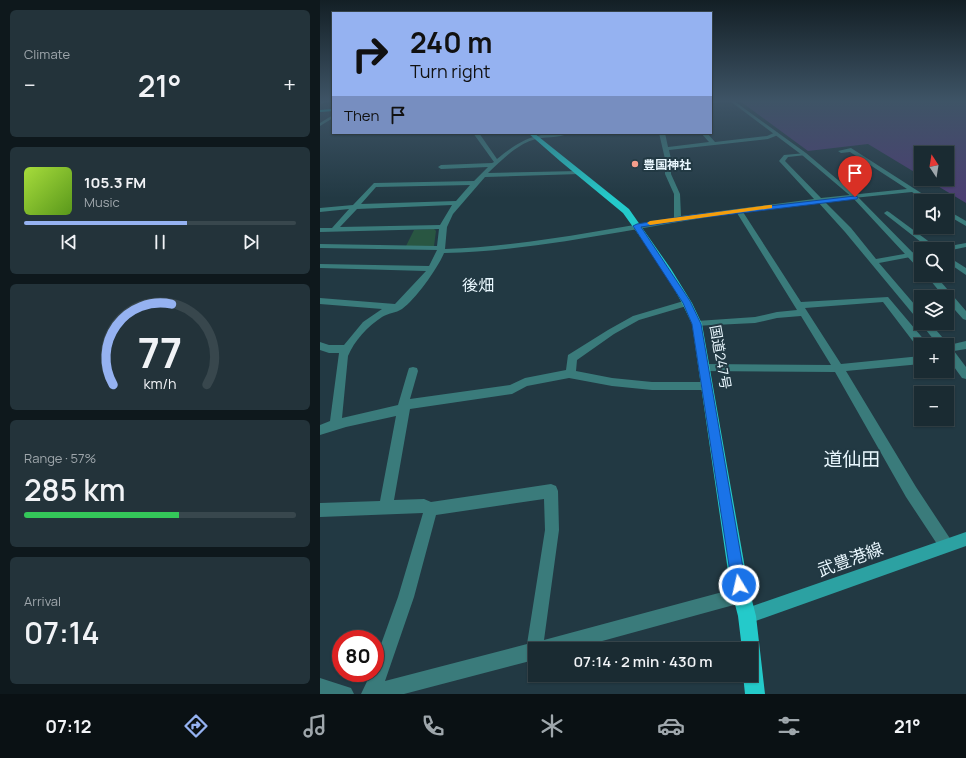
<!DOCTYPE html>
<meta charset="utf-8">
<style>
body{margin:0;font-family:Manrope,"Noto Sans JP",sans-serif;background:#23333a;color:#f1f3f6;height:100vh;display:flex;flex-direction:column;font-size:15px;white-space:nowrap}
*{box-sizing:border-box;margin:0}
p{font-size:13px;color:#9fa7ac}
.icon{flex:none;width:22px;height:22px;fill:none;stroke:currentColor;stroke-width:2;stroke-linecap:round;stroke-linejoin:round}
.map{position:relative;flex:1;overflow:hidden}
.drawer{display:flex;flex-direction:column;gap:10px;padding:10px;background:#0e181c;width:320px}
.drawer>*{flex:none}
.banner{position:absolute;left:12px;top:12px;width:380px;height:122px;border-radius:0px;box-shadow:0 1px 3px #0004,0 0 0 1px #38474d;background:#95b2f1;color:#111;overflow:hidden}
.needle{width:26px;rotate:348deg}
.tools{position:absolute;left:594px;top:146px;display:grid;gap:8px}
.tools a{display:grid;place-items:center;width:40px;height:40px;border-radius:0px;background:#1a2b32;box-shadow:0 1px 3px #0004,0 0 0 1px #38474d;font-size:20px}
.speed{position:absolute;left:12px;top:630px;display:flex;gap:8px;font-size:20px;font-weight:700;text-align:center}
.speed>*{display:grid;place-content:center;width:52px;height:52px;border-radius:50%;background:#1a2b32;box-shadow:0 1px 3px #0004,0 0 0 1px #38474d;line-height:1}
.speed .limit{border:6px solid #d22;background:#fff;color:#111}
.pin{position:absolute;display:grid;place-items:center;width:34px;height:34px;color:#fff;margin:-41px -17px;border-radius:50% 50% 50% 0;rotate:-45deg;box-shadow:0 0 4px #0007}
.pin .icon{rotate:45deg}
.me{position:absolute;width:44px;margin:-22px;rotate:351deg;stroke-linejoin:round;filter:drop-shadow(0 0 3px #0008)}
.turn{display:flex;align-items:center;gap:14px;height:84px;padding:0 12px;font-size:18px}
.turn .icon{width:52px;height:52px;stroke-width:2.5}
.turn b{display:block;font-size:28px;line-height:34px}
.then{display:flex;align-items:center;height:38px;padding:0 12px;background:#0003;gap:8px;font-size:15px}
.big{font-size:30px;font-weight:600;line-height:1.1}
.drawer .tile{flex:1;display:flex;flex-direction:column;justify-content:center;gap:6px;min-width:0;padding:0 14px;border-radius:6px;background:#23333a}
.drawer .dial{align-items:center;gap:0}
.dial svg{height:104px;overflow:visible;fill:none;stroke:#38474d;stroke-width:7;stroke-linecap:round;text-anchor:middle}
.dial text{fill:#f1f3f6;stroke:none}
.song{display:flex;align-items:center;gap:12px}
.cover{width:48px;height:48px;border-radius:6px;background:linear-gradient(135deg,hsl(80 70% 55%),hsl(90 70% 35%))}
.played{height:4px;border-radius:2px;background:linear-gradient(90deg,#95b2f1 60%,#38474d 60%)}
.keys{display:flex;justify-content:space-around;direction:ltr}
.heat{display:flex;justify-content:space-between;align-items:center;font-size:22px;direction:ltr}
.charge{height:6px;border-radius:3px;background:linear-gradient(90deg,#34c759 57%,#38474d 0)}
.trip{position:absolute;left:208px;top:642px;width:230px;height:40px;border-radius:0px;background:#1a2b32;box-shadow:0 1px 3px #0004,0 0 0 1px #38474d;font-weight:600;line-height:40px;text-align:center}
.tabs{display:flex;height:64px;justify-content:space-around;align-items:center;background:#0a1114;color:#9fa7ac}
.tabs .icon{width:28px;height:28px}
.tabs .selected{color:#95b2f1}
.tabs b{font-size:18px;color:#f1f3f6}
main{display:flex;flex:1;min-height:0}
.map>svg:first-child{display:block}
.green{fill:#295642}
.water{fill:#4b3e72}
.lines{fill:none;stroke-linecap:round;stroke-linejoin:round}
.minor{fill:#3a7b7b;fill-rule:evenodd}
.tertiary{fill:#3a7b7b;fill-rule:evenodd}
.secondary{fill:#2ca1a2;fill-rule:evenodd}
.primary{fill:#00bfc0;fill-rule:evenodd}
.trunk{fill:#24caca;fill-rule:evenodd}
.shaded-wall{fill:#2e3643}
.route{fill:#1a73e8;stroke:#114b97}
.slow{fill:#f59e0b}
.poi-dot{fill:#f49d8b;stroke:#223943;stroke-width:1.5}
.labels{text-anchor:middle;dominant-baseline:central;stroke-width:4;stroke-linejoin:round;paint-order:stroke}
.far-poi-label{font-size:12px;font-weight:bold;fill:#e8f6fd;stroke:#223943;text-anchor:start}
.street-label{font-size:14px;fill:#e8f6fd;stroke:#223943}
.quarter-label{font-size:16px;fill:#e8f6fd;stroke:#223943}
.near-street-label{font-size:17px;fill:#e8f6fd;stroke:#223943}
.near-quarter-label{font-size:19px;fill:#e8f6fd;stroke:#223943}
</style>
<main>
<section class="drawer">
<div class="tile"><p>Climate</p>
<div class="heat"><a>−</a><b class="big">21°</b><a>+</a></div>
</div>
<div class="tile">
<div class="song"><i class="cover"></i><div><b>105.3 FM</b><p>Music</p></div></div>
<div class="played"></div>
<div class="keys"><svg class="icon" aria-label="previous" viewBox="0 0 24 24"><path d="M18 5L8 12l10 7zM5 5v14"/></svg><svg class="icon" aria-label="pause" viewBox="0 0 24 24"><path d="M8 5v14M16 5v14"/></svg><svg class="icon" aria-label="next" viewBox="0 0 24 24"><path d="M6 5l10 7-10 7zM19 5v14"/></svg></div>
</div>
<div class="tile dial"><svg viewBox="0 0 100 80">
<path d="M14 69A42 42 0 1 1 86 69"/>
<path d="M14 69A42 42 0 0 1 59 7" stroke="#95b2f1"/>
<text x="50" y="56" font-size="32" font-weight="700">77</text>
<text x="50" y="72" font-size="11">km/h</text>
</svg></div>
<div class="tile"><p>Range · 57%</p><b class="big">285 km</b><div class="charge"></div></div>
<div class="tile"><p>Arrival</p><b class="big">07:14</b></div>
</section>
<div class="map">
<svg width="646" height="694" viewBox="0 0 646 694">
<rect width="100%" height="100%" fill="#223943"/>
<polygon class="green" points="114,229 116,231 114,246 86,246 94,230"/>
<polygon class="water" points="420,101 646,101 646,203 606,179 627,179 627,153 601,153 601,176 548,144 488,151"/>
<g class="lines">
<g class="minor">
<polygon points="3,101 7,101 0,105 0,102"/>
<polygon points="391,101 414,101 391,103"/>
<path d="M456 132 458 133V135L448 139 349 150 351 159V174L360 194 361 216 494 199 459 161 464 155 486 153V155L468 157 465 161 501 198 587 189 530 152 521 153 518 151 531 148 612 200 613 201H606L592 192 504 201 531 228 556 259 601 251V255L559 263 601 312V321L598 320 525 232 498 202 423 212 481 302 568 297 606 342 607 345H601V348H598L563 302 485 308 521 364 601 356V364L526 371 596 487 631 540 633 545 631 550 626 552 621 550 586 497 515 372 380 371 379 368 380 365 384 364 511 365 481 316 457 318 435 323 374 326 372 324 377 321 435 317 457 312 477 310 417 213C319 226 222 251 124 253 118 268 95 300 82 309 76 313 68 313 62 317 48 326 34 341 28 356L22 418 78 405 88 371 89 368 93 367 97 368 98 371 90 399 190 385 205 378 246 370 248 355 288 330 313 316 367 300 371 303 370 305 319 320 294 334 257 360 256 371 292 378 332 382H387L391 383 392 386 391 389 387 390H332L292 386 249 378 207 386 192 394 90 409 74 500 104 499 111 502 231 484 236 486 238 491 239 530 224 640 421 587 427 589 429 595 427 601 421 603 253 649H215L214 660 84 694H41L51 673H55V661L78 597 103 513 0 517V503L60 501 76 416 26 427 0 435V425L10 421 19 353H9L0 350V342L9 345H24L43 322 62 309 0 304V298L75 304 106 271 0 268V264L109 266 117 250 0 248V244L117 246 119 229 0 232V228H12L29 209 0 212V208L33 205 54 183 154 181 168 167 121 169 118 167 121 165 172 163 174 162 153 133H159L177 159C203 138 215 133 249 133 239 139 223 136 213 140 196 145 181 161 168 173L258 171 260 172V174L165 177 133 214 127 227 125 249C202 246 279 231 354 218V194L345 174V159L339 133H345L348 147 389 142 381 133H387L395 142 447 136ZM150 185 136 201 41 204 56 187ZM132 205 120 225 20 227 37 209ZM224 499 225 530 207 644 65 681 94 597 116 515Z"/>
<polygon points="627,210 646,221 646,226 627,215"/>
<polygon points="567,211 569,212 619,249 610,249 565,214 564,213"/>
<polygon points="646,243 646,247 627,251 627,249 620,249 624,247"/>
<polygon points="627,256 646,268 646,275 627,262"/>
<polygon points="601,322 601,323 610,323 629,345 646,341 646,349 634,351 646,367 646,379 642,378 627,357 627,345 618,345 602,325 600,323"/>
<polygon points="0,678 31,688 34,694 0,694"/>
</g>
<g class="tertiary">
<polygon points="410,101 414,101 486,153 537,196 601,261 601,268 598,268 533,198 482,155"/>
<polygon points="13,115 13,118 0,126 0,123"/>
<polygon points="606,275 615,275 646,311 646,320 643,319 627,301 627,297 624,297"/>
</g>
<polygon class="secondary" points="646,532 646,546 427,624 421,622 419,616 421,610 427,608"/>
<polygon class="primary" points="13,109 13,111 0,112 0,110"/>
<polygon class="trunk" points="208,133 214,133 309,209 351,269 372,303 382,324 428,585 436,616 445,694 425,694 423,675 431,675 431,649 422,649 418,616 410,585 372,324 362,303 343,269 303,213 240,161"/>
</g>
<polygon class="shaded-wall" points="0,101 2,105 0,107"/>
<linearGradient id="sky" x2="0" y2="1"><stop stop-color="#131f25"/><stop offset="0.51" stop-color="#3e5466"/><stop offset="1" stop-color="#3e5466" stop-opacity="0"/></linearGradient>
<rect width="646" height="198" fill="url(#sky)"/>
<polygon class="route" points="535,196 538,197 537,199 372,219 321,227 370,301 381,324 426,585 424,590 419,592 414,590 412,585 372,324 363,303 313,226 317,224 372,215"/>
<polygon class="slow" points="449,205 452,205 452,208 330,225 327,223 330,221"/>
<circle class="poi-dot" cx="315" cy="164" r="4"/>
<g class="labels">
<g class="far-poi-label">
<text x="323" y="164">豊国神社</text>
</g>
<g class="street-label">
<text transform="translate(401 357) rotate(80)">国道247号</text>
</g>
<g class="quarter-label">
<text x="158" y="285">後畑</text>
</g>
<g class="near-street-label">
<text transform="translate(530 559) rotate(-20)">武豊港線</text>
</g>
<g class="near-quarter-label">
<text x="532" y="459">道仙田</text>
</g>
</g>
</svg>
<div class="tools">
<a><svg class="needle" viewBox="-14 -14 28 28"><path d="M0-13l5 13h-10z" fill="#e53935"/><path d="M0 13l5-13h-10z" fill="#9fa7ac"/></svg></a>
<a><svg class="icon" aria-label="sound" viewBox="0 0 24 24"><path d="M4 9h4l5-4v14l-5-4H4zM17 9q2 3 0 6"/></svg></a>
<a><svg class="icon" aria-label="search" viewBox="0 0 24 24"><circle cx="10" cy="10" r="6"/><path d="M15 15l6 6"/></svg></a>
<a><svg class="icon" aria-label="layers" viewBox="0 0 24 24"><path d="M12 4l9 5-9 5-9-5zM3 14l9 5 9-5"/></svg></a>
<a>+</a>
<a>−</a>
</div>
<div class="speed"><div class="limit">80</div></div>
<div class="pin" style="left:535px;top:197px;background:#d93025"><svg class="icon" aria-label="arrive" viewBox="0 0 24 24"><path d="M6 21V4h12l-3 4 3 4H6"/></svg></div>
<svg class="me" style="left:419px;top:585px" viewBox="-20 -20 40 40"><circle r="17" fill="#1a73e8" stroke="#fff" stroke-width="3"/><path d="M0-11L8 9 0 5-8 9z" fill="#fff"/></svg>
<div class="trip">07:14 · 2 min · 430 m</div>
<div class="banner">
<div class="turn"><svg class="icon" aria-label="right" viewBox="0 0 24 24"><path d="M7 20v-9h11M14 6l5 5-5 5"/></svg><div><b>240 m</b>Turn right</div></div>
<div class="then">Then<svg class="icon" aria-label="arrive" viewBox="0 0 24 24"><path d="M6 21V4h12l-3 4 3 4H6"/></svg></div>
</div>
</div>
</main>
<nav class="tabs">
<b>07:12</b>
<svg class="icon selected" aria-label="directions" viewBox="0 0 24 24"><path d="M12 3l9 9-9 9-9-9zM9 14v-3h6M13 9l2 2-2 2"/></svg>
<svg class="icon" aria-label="music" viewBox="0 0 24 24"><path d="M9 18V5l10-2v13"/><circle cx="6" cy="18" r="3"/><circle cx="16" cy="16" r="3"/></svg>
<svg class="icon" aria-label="phone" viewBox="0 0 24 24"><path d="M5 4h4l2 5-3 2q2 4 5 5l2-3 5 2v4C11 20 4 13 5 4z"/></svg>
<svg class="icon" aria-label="climate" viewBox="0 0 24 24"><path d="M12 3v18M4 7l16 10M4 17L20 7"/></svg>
<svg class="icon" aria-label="car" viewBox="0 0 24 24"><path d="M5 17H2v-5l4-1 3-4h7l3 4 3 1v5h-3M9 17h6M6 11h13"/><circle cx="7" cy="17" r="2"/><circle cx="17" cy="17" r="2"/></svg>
<svg class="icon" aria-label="filters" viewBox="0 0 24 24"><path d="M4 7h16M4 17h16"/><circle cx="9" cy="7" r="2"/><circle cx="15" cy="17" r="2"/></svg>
<b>21°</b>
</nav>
